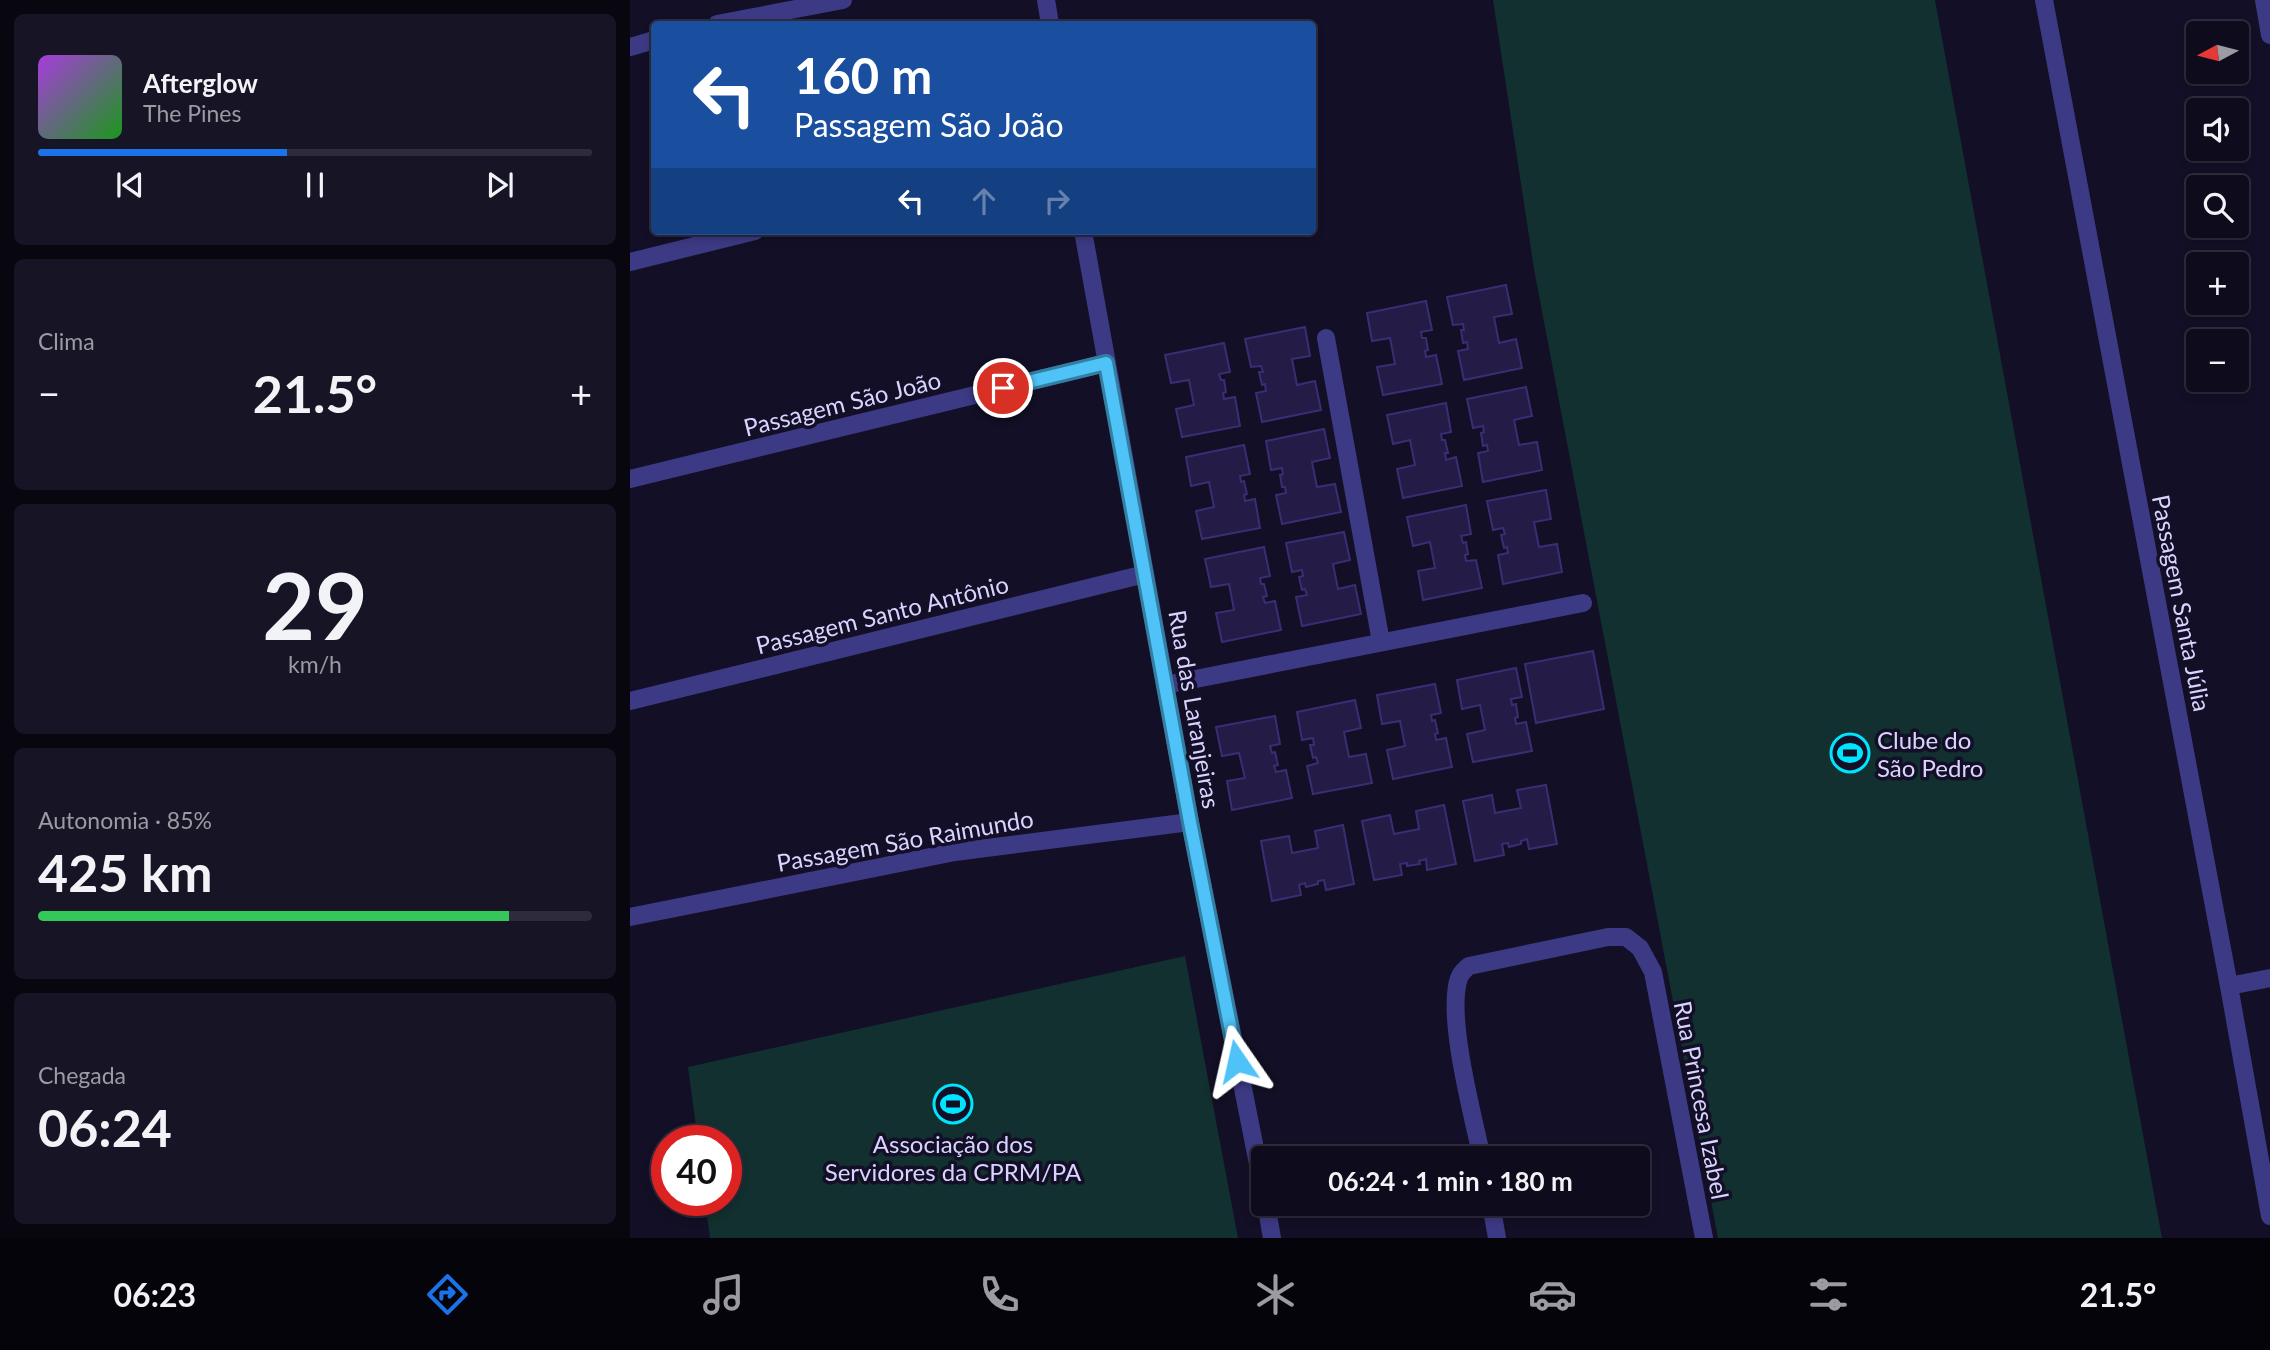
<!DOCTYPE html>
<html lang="pt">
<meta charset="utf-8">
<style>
body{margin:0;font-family:Lato,sans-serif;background:#171425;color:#f1f3f6;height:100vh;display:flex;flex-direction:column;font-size:26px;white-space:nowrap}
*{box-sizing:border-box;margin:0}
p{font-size:23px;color:#9b9ba3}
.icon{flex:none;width:38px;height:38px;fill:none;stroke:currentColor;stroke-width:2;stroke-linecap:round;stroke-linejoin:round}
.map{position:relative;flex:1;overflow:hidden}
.side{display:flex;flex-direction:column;gap:14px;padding:14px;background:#08060f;width:630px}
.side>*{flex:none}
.guide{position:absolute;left:21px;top:21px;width:665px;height:214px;border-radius:7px;box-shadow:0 4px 10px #0003,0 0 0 2px #2e2b3b;background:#1a4fa0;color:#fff;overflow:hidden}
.needle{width:46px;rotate:263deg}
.tools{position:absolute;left:1556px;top:21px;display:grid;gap:14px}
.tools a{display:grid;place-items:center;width:63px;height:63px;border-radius:7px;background:#0e0b1c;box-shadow:0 4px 10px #0003,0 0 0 2px #2e2b3b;font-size:35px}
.speed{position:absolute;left:21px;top:1125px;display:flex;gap:14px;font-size:35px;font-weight:700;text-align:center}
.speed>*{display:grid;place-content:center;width:91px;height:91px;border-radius:50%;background:#0e0b1c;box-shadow:0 4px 10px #0003,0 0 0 2px #2e2b3b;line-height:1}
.speed .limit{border:10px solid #d22;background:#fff;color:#111}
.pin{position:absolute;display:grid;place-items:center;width:60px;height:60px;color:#fff;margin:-30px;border:4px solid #fff;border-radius:50%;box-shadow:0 2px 7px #0007}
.me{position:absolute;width:77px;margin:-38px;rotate:349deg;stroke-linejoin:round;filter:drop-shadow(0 0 5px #0008)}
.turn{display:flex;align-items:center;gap:24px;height:147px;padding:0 28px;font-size:32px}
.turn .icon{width:91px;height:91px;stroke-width:2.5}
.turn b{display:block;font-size:49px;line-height:60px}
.lanes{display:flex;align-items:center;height:66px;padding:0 28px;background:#0003;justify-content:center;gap:35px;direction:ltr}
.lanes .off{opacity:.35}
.big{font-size:52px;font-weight:700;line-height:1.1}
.side .widget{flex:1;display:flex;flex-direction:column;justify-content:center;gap:10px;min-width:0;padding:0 24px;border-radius:10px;background:#171425}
.side .dial{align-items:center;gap:0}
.dial b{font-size:91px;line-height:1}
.song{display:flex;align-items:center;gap:21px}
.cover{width:84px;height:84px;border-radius:10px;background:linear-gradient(135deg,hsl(280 70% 55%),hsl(120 70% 35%))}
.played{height:7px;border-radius:4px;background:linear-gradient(90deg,#1a73e8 45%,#2e2b3b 45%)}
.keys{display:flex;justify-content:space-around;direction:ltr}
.heat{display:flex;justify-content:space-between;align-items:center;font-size:38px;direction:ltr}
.charge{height:10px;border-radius:5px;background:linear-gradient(90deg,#34c759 85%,#2e2b3b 0)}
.trip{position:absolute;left:621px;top:1146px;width:399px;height:70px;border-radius:7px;background:#0e0b1c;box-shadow:0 4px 10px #0003,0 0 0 2px #2e2b3b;font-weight:700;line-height:70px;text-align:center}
.tabs{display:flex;height:112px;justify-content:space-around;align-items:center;background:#06040b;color:#9b9ba3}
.tabs .icon{width:49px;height:49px}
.tabs .current{color:#1a73e8}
.tabs b{font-size:32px;color:#f1f3f6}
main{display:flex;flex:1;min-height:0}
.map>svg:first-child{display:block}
.green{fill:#12302f}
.building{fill:#241b47;stroke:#3b2d73;stroke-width:2}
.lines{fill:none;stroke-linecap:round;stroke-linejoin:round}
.minor{stroke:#3d3a85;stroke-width:18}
.tertiary{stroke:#3d3a85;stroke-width:18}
.route-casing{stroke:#337fa1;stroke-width:18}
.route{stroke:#4fc3f7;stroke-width:12}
.labels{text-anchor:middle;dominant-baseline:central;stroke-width:7;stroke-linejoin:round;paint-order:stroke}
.street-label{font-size:24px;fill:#d9d4ff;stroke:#130f26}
.poi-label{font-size:24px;fill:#d9d4ff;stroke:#130f26;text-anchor:start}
</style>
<main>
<section class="side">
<div class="widget">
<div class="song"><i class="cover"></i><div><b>Afterglow</b><p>The Pines</p></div></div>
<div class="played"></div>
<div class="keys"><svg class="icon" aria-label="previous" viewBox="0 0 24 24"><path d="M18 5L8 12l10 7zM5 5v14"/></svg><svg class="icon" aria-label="pause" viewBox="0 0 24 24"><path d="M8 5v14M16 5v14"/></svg><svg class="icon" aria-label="next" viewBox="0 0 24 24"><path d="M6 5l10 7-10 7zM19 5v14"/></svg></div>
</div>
<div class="widget"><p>Clima</p>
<div class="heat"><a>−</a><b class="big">21.5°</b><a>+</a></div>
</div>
<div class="widget dial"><b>29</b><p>km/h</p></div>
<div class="widget"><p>Autonomia · 85%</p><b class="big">425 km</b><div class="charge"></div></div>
<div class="widget"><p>Chegada</p><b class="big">06:24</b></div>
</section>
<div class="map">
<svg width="1640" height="1238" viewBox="0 0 1640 1238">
<rect width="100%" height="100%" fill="#130f26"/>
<g class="green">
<polygon points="863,0 1305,0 1532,1238 1088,1238 904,269"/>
<polygon points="555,956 608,1238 80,1238 75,1201 96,1200 96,1141 68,1141 58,1067"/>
</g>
<g class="building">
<polygon points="876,285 882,314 864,317 869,343 886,339 892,368 834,380 828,351 838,349 837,342 833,343 831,330 834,330 833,324 823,325 817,297"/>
<polygon points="796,301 802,330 791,332 792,338 796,338 798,350 795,351 796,357 806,355 812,384 753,395 747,367 765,364 760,338 742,341 737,313"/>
<polygon points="675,327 680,356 662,359 667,385 685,381 691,410 632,422 626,393 636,391 635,384 632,385 629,372 633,372 631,366 621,367 615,339"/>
<polygon points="594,343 600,372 589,374 591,380 594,380 596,392 593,393 594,399 605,397 610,426 552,437 546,409 564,405 559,380 541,383 535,355"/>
<polygon points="896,387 902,416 884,420 889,445 907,442 912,470 853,482 848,453 858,451 857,445 853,446 851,433 854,432 853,426 843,428 837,399"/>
<polygon points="816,403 821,432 811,434 812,440 815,440 818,453 815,453 816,460 826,457 832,486 773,498 767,469 785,465 780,440 763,444 757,415"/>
<polygon points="694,429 700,458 682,462 687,487 705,484 711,512 652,524 646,495 656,493 655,487 652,487 650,475 653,474 652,468 641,470 636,441"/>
<polygon points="614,445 620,474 610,476 611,482 614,481 617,494 614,495 615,501 625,499 630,528 572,539 566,511 584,507 579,482 561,486 556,457"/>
<polygon points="916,490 921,519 904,522 909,547 927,544 932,572 873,584 868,555 878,553 877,547 874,548 871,535 875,534 873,528 863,530 857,501"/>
<polygon points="836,505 841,534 831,536 833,543 836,542 838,554 835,555 836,561 846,560 852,588 793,600 788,571 805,568 800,542 783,546 777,517"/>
<polygon points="714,532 720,560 703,564 708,589 725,585 731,614 672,626 666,597 677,595 675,589 672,590 669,577 673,576 672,570 662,572 656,543"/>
<polygon points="634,547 640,576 630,578 631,584 634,584 637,596 633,597 635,603 645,601 651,630 592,642 586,613 604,610 599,584 581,587 575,559"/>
<polygon points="963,651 974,709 906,723 895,664"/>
<polygon points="886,668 892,697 881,699 882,705 886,704 888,717 885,718 886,724 896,722 902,751 843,762 837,734 855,730 850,705 832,709 827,680"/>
<polygon points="805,684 811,713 801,715 802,721 805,720 808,733 805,734 806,740 816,738 822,767 763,779 757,750 775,746 770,721 752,724 747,695"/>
<polygon points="725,700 731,728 714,732 719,757 736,754 742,783 683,794 677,766 688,763 686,757 683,758 680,745 684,745 683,738 672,740 667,712"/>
<polygon points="645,716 650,744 640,746 642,753 645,752 648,765 644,766 646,772 656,770 662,798 602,810 597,781 615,778 609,753 592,756 586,727"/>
<polygon points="916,785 927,844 899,849 897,839 891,841 891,844 879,847 878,843 872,844 874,855 845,861 833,801 862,795 865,813 891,808 887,790"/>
<polygon points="814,805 826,864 797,870 796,859 789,861 790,864 777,866 777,863 770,864 772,875 744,880 732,821 760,815 764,834 789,829 786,811"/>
<polygon points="713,825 724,884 696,890 694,880 688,881 688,884 676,887 675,883 669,885 671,895 642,901 631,841 659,836 662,853 688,848 685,831"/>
</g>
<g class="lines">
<g class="minor">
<polyline points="1414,0 1599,986 1640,1216"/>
<polyline points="1634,0 1640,35"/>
<polyline points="87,24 213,0"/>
<polyline points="0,47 24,40"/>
<polyline points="0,262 125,231"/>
<polyline points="696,338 751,642"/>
<polyline points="0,479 476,363"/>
<polyline points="535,685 953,603"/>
<polyline points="0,701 515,574"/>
<polyline points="0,917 325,852 560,822"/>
<polyline points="1599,986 1640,978"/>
<path d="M852 1158C843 1116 816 1016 829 978 831 973 835 969 839 966L978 937H996L1010 948 1023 972 1074 1238"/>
<polyline points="861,1204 867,1238"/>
</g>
<g class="tertiary">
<polyline points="416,0 420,24"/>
<polyline points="453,231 560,822 634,1194"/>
<polyline points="636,1204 642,1238"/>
</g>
</g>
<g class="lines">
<defs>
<polyline id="route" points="373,388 476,363 560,822 607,1061"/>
</defs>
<use href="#route" class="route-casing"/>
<use href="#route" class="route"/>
</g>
<defs>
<symbol id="stadium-ring" viewBox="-11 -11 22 22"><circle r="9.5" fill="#130f26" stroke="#00e5ff" stroke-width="1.5"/><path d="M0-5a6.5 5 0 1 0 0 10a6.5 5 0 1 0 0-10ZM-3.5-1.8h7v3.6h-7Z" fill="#00e5ff"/></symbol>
</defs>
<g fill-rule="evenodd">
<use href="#stadium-ring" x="1198" y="731" width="44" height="44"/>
<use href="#stadium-ring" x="301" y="1082" width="44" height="44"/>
</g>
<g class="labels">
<g class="street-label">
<text transform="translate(212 403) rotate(-14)">Passagem São João</text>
<text transform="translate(1552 603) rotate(79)">Passagem Santa Júlia</text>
<text transform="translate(252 614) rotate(-14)">Passagem Santo Antônio</text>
<text transform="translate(565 709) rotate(80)">Rua das Laranjeiras</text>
<text transform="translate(275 840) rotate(-10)">Passagem São Raimundo</text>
<text transform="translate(1072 1100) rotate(79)">Rua Princesa Izabel</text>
</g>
<g class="poi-label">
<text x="1247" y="739">Clube do<tspan x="1247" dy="28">São Pedro</tspan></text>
<text x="323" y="1143" text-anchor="middle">Associação dos<tspan x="323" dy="28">Servidores da CPRM/PA</tspan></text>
</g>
</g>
</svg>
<div class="tools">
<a><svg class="needle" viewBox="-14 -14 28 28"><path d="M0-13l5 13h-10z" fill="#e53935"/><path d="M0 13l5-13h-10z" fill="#9b9ba3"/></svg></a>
<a><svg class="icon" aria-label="sound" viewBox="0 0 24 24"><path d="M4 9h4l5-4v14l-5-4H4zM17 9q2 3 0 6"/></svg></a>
<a><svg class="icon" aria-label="search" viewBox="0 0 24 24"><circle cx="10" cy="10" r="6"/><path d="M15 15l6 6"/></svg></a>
<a>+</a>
<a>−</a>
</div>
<div class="speed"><div class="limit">40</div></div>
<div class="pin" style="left:373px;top:388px;background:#d93025"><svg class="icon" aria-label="arrive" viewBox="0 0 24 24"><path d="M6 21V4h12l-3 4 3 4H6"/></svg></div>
<svg class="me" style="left:607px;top:1061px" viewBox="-20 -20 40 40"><path d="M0-17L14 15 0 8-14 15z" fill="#4fc3f7" stroke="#fff" stroke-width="4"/></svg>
<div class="trip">06:24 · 1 min · 180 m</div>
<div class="guide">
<div class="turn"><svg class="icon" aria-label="left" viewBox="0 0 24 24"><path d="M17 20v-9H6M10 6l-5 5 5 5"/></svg><div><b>160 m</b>Passagem São João</div></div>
<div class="lanes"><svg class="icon" aria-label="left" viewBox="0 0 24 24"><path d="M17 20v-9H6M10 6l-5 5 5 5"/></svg><svg class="icon off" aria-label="ahead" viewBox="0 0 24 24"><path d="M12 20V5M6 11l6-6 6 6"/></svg><svg class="icon off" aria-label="right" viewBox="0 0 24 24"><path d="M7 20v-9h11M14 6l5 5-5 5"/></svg></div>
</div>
</div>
</main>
<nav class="tabs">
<b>06:23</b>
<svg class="icon current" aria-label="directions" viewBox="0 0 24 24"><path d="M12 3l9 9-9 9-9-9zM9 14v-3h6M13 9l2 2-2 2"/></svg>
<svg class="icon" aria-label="music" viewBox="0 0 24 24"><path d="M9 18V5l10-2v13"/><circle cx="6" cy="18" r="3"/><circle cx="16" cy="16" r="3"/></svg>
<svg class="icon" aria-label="phone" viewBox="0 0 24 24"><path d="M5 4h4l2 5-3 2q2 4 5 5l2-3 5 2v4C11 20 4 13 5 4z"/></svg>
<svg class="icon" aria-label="climate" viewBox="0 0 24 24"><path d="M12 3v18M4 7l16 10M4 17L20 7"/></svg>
<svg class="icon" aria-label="car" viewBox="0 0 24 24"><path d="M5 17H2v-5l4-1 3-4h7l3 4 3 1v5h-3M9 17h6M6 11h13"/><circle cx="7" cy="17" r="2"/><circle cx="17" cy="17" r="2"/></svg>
<svg class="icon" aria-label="filters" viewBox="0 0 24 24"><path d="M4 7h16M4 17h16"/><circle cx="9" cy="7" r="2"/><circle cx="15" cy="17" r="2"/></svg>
<b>21.5°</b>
</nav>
